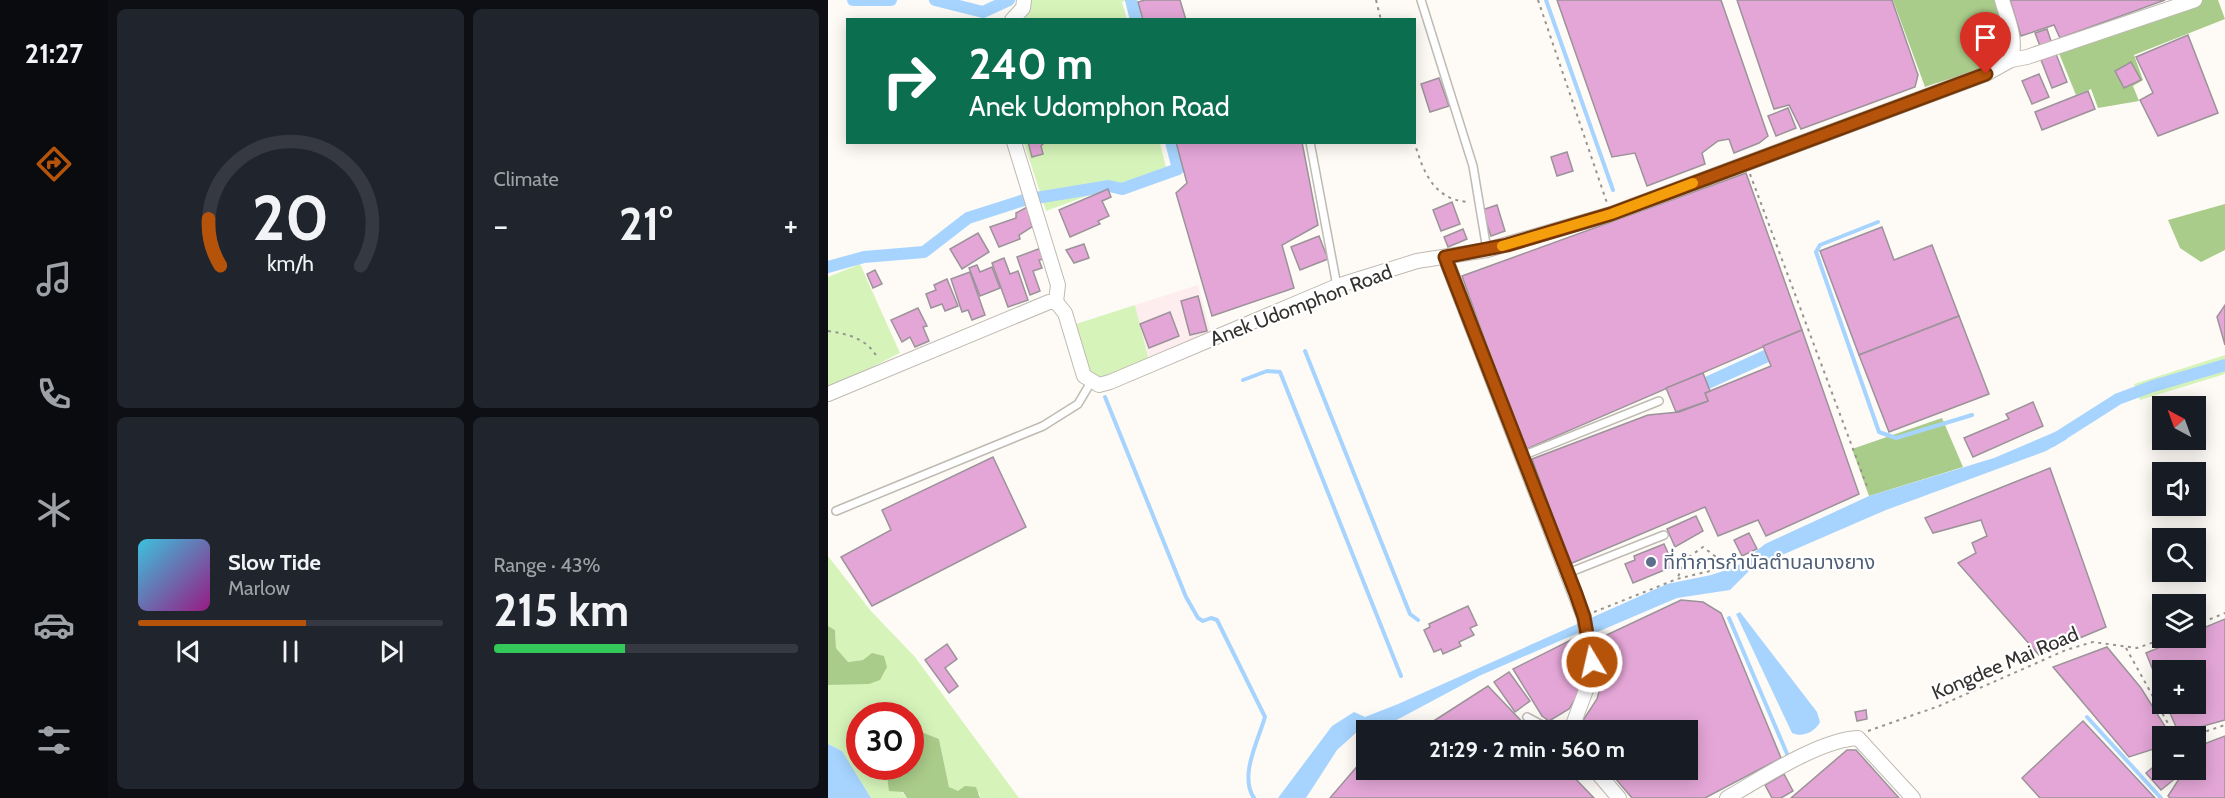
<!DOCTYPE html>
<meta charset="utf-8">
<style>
body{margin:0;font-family:Cabin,"Noto Sans Thai",sans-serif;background:#20242c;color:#f1f3f6;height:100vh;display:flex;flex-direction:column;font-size:22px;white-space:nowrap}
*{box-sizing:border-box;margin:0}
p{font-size:20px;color:#9ea1a6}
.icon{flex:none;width:33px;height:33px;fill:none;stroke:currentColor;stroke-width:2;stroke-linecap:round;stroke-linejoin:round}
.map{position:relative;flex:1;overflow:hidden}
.sheet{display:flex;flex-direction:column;gap:9px;padding:9px;background:#0d0f14;width:720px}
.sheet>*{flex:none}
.top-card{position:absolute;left:18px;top:18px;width:570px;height:126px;border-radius:0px;box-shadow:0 3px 15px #0003;background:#0b6e4f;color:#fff;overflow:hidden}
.needle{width:39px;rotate:319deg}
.buttons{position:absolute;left:1324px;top:396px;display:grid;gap:12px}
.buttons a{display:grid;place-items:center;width:54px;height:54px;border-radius:0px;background:#171b24;box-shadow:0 3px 15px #0003;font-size:30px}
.speed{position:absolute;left:18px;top:702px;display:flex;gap:12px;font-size:30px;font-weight:700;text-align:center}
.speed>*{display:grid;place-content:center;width:78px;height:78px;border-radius:50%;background:#171b24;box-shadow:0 3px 15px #0003;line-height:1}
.speed .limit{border:9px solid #d22;background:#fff;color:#111}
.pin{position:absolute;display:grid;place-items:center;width:51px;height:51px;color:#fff;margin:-62px -26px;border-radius:50% 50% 50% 0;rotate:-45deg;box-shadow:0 0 6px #0007}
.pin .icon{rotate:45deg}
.me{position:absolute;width:66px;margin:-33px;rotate:351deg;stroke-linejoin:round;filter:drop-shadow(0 0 4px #0008)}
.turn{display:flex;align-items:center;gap:21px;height:126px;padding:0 24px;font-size:27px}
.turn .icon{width:78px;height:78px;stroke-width:2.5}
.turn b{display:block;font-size:42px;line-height:51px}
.big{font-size:45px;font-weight:700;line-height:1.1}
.sheet .tile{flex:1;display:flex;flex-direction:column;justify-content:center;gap:9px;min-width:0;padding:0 21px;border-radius:9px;background:#20242c}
.sheet .dial{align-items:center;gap:0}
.dial svg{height:156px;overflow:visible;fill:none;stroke:#363941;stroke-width:7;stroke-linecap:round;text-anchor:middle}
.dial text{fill:#f1f3f6;stroke:none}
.song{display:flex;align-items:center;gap:18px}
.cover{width:72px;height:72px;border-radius:9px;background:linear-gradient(135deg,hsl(190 70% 55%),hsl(310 70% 35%))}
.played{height:6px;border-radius:3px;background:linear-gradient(90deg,#b45309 55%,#363941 55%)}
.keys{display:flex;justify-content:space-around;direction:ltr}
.heat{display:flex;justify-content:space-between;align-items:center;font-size:33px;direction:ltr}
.charge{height:9px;border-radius:4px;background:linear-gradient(90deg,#34c759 43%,#363941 0)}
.sheet .tiles{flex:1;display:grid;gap:9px;grid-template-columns:repeat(2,1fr)}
.trip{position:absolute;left:528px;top:720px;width:342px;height:60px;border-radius:0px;background:#171b24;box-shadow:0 3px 15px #0003;font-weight:700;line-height:60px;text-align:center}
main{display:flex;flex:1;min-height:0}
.menu{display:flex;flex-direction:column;width:108px;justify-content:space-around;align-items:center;background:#090b0e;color:#9ea1a6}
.menu .icon{width:42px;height:42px}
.menu .current{color:#b45309}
.menu b{font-size:27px;color:#f1f3f6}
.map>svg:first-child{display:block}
.commercial{fill:#feedee}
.green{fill:#d6f4ba}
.forest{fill:#aacc8a}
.water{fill:#a6d4fe}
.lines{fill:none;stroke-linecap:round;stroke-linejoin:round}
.stream{stroke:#a6d4fe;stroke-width:4}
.canal{stroke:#a6d4fe;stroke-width:12}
.building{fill:#e4a6d7;stroke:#9b9399;stroke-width:1.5}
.lane-casing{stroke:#bfbab2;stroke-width:10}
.street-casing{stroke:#bfbab2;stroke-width:16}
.path{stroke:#979490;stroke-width:2;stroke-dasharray:3 4.5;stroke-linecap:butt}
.lane{stroke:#fff;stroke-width:7}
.street{stroke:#fff;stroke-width:14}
.route-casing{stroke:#753606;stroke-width:15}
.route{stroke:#b45309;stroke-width:10}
.slow{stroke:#f59e0b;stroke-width:10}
.service-dot{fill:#5c6f8a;stroke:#fff;stroke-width:2}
.labels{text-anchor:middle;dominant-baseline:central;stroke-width:4.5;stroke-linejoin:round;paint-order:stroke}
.street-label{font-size:20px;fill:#34322f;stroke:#fff}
.service-label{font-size:20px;fill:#4e5e75;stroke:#fff;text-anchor:start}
</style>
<main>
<nav class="menu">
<b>21:27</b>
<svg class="icon current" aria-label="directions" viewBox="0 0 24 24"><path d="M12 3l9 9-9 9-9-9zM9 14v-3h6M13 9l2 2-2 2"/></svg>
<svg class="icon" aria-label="music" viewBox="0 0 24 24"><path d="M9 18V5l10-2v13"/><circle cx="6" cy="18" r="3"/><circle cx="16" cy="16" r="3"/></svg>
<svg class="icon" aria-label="phone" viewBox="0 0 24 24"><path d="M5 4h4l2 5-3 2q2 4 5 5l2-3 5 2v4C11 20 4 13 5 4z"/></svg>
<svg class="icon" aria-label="climate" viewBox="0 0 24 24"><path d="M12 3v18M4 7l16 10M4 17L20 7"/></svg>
<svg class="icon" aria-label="car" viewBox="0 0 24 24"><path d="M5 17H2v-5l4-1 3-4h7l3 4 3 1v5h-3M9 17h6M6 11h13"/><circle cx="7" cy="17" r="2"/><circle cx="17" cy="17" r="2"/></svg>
<svg class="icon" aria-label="filters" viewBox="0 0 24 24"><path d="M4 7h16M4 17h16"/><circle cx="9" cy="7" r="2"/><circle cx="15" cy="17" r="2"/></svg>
</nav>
<section class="sheet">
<div class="tiles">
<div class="tile dial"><svg viewBox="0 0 100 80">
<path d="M14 69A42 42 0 1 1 86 69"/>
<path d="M14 69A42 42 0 0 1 8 45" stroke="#b45309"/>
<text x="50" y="56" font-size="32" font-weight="700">20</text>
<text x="50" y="72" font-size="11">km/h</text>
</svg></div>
<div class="tile"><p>Climate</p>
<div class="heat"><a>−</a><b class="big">21°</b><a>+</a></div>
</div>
<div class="tile">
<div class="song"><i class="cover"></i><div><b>Slow Tide</b><p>Marlow</p></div></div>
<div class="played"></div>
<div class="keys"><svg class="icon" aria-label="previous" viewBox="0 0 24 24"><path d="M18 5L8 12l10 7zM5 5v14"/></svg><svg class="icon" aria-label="pause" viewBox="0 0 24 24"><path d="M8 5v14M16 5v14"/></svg><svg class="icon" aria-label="next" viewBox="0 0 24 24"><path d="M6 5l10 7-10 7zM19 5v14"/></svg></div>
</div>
<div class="tile"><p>Range · 43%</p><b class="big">215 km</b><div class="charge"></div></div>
</div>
</section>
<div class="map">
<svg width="1397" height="798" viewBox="0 0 1397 798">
<rect width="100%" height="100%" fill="#fefbf6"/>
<polygon class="commercial" points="370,285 383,333 321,361 307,305"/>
<g class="green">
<polygon points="203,0 299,0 294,2 299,19 194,20 203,6"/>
<polygon points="196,143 332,143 338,167 218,211"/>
<polygon points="32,264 72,353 0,389 0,277"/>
<path d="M307 305 321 361C260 386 265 387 248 324Z"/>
<polygon points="1397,355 1397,374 1312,400 1306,384"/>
<polygon points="0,556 43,611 87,657 191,798 152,798 152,793 130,792 121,787 111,739 91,731 83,738 82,716 32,716 32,766 68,767 59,776 79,798 43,798 14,751 0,744 0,685 18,683 35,660 20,662 8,648 7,630 0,626"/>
</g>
<g class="forest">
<path d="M1065 0H1168L1177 27 1180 49C1168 68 1119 79 1097 87Z"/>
<polygon points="1373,0 1390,0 1397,19 1306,55 1315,80 1305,86 1311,101 1270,108 1263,89 1248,95 1230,51"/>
<polygon points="1397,204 1397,250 1373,262 1352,248 1340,220"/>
<polygon points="1114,418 1135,467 1041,496 1024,449"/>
<polygon points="0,626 7,630 8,648 20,662 35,660 44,653 56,656 59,667 52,680 41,684 0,685"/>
<polygon points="91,731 111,739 121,787 130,791 137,786 148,787 152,798 79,798 75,792 61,791 59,776 68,767 84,764 83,738"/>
</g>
<g class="water">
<polygon points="936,350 941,362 881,389 877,377"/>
<polygon points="1234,429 1239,439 1218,451 1058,510 924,568 902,590 849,598 767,633 750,633 651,676 563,723 531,730 509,750 478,798 450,798 504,726 526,712 537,717 570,704 839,584 883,575 908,567 937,544 1041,496 1166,458"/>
<path d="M912 612 989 712 992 722C987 732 974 738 964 733L908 614Z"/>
<polygon points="0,744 14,751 43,798 0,798"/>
</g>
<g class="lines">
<g class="stream">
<polyline points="718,0 785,190"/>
<polyline points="1050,222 992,245 988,252 1051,432 1068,438 1144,415"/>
<polyline points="477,351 582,614 590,620"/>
<polyline points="415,380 439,371 452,372 573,676"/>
<path d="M277 397 358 597 370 618 375 621 383 618 389 620 437 717C430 741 411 776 426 798"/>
<polyline points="901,618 960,756"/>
<polyline points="1259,717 1333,798"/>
</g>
<g class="canal">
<polyline points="25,0 63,0"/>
<polyline points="107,0 155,12 181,0"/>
<polyline points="303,0 308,20"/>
<polyline points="0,267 36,257 96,252 140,218 196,200 281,186 294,189 350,169 343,142"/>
<polyline points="1224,441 1290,399 1325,386 1397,365"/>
</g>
</g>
<g class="building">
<polygon points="317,0 352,0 358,20 315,20 310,2"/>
<polygon points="729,0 893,0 940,136 931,143 906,153 901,139 890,141 874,153 877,164 819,186 807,153 784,157"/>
<polygon points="909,0 1064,0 1090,75 1087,87 973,129 961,105 946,109"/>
<polygon points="1182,0 1337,0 1232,38 1226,25 1193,36"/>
<polygon points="1219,29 1223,41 1212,46 1207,33"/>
<polygon points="1360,35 1390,113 1330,136 1312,100 1325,93 1308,57"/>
<polygon points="1228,54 1239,82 1224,88 1213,60"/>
<polygon points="1303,62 1313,80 1296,88 1287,71"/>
<polygon points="1211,74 1221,97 1204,104 1194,81"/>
<polygon points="611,78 621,106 602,112 593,84"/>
<polygon points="1260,91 1267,109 1214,130 1207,112"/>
<polygon points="960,108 968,128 948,136 940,116"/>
<polygon points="200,142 217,142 213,146 215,154 204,157"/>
<polygon points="348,142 474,142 490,225 454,245 466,288 384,316 348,193 359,183"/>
<polygon points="739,152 745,171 729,176 723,157"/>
<polygon points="918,173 974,330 696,450 634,276"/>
<polygon points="280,189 283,197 274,201 281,216 270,221 272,224 242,237 231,210"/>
<polygon points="624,202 632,224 613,231 605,210"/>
<polygon points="669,205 677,231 663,236 654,210"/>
<polygon points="199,207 204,227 191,235 192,239 171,247 162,227 188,218 188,213"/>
<polygon points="1054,227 1066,260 1104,245 1131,316 1031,355 992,251"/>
<polygon points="635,229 639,239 620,247 616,237"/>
<polygon points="150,233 161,252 134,269 122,249"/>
<polygon points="491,236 500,259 472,270 463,247"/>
<polygon points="256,244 261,258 246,263 238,250"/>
<polygon points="213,248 216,259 211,260 214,268 205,271 212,291 202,295 189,257"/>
<polygon points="176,258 182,274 190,271 200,300 180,307 164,263"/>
<polygon points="149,265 152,272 164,267 172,288 152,296 141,268"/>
<polygon points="47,270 54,284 45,288 39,274"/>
<polygon points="142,272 157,315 144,320 140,310 134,312 123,279"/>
<polygon points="119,279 130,306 117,311 114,304 103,308 98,294 108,290 106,285"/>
<polygon points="370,296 379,331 362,335 353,301"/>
<polygon points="1397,305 1397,345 1389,317"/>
<polygon points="90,308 99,326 95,327 101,341 87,347 82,337 74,342 63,320"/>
<polygon points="342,312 351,336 321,348 312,324"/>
<polygon points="1131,316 1161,394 1061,432 1031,355"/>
<polygon points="974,330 1031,494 938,536 930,520 890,536 877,507 742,564 704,459 820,415 851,412 880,401 877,393 943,366 935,346"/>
<polygon points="875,373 882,391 877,393 880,401 848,412 838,388"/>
<polygon points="1205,402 1215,426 1145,457 1136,438 1181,419 1178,414"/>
<polygon points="165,457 198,527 44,606 13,557 63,530 54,510"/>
<polygon points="1222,468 1278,627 1211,655 1130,563 1148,553 1144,543 1159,536 1153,520 1105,533 1097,518"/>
<polygon points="868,516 875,531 847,547 839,529"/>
<polygon points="921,533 929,549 914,556 906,540"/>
<polygon points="836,544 846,566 805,583 797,564 807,560 806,556"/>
<polygon points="853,600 875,602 893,613 953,758 877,798 804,798 780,770 860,770 860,730 752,730 752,725 769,699 774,681 768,640"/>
<polygon points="640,606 649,625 642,628 646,635 631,642 633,646 615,654 613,649 606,652 596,630 602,627 601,624"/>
<polygon points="1397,619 1397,720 1354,732 1349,729 1338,704 1368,704 1368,670 1335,670 1335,695 1318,653 1354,638 1368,638 1368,631"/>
<polygon points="743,640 754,665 754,688 741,709 721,721 714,716 685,669"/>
<polygon points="119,644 129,659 117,668 130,686 121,693 97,660"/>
<polygon points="1279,647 1313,688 1343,736 1335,736 1335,746 1301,757 1225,667"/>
<polygon points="681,672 702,701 687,712 666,682"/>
<polygon points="660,686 702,730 584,730 601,724"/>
<polygon points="1038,710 1039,719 1029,721 1027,712"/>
<polygon points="1255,721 1327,798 1212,798 1194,778"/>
<polygon points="1397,736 1397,798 1342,798 1340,796 1353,776 1350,770 1368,770 1368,747"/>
<polygon points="1019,750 1028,750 1071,798 963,798"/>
<polygon points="538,756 538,770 739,770 766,798 502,798"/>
<polygon points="1335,759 1335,770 1343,770 1349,777 1333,790 1318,773"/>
<polygon points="956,774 965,791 953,798 944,798 937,785"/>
</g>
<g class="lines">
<defs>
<g id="lane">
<polyline points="593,0 645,166 659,250"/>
<polyline points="482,142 509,286"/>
<polyline points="694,456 831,401"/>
<polyline points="8,511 215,426 250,404 263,382"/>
<polyline points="740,573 836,535"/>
<polyline points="699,717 716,726 741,730"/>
</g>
<g id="street">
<polyline points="184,20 195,8 196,0"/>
<polyline points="1183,60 1199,57 1367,0"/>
<polyline points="186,142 230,285 228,302"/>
<polyline points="617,257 756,617 764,674 743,730"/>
<path d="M0 394 221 302H228L237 313 256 376 271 385 282 382 509 286 589 261 659 250 783 214 1158 74 1183 60C1189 39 1180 21 1174 0"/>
<polyline points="767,770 791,798"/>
<path d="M899 798C934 778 991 740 1030 738L1085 798"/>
</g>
</defs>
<use href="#lane" class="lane-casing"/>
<use href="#street" class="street-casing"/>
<g class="path">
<polyline points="548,0 553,20"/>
<polyline points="710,0 779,203"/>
<path d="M586 141C595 171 605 200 641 202"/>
<polyline points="922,174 1040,489"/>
<path d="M0 331C21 334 40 339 50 359"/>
<polyline points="766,612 849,579 886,570 890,564 888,557 875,547 858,559 849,579"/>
<polyline points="1368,625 1397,613"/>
<polyline points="1298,648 1347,736"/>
<polyline points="1040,731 1111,706 1238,650 1265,642 1309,648 1338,638"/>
<polyline points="1364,736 1397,725"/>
</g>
<use href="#lane" class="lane"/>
<use href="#street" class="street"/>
</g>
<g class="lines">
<defs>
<polyline id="route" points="764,662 756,617 748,594 617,257 679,245 783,214 1158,74"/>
</defs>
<use href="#route" class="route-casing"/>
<use href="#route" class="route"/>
<polyline class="slow" points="674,246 783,214 865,183"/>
</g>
<circle class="service-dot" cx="823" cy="562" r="6"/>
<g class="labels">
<g class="street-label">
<text transform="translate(473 305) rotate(-21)">Anek Udomphon Road</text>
<text transform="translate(1177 663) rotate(-23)">Kongdee Mai Road</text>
</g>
<g class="service-label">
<text x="835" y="562">ที่ทำการกำนัลตำบลบางยาง</text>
</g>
</g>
</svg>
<div class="buttons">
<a><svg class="needle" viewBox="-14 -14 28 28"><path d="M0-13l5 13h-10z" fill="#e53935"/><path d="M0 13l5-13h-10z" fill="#9ea1a6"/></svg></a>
<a><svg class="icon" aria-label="sound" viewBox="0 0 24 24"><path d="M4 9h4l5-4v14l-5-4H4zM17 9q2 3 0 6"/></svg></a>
<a><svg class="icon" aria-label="search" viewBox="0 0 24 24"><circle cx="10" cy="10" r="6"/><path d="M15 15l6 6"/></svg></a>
<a><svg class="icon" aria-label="layers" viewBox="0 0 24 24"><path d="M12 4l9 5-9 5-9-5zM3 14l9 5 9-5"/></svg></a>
<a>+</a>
<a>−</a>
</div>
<div class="speed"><div class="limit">30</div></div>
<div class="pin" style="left:1158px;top:74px;background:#d93025"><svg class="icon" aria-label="arrive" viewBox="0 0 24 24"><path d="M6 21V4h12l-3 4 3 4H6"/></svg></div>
<svg class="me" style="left:764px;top:662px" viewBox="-20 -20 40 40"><circle r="17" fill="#b45309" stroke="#fff" stroke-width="3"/><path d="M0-11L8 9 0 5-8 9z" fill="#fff"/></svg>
<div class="trip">21:29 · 2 min · 560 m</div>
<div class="top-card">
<div class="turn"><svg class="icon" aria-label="right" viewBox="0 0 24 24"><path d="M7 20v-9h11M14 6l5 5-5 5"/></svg><div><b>240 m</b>Anek Udomphon Road</div></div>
</div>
</div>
</main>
